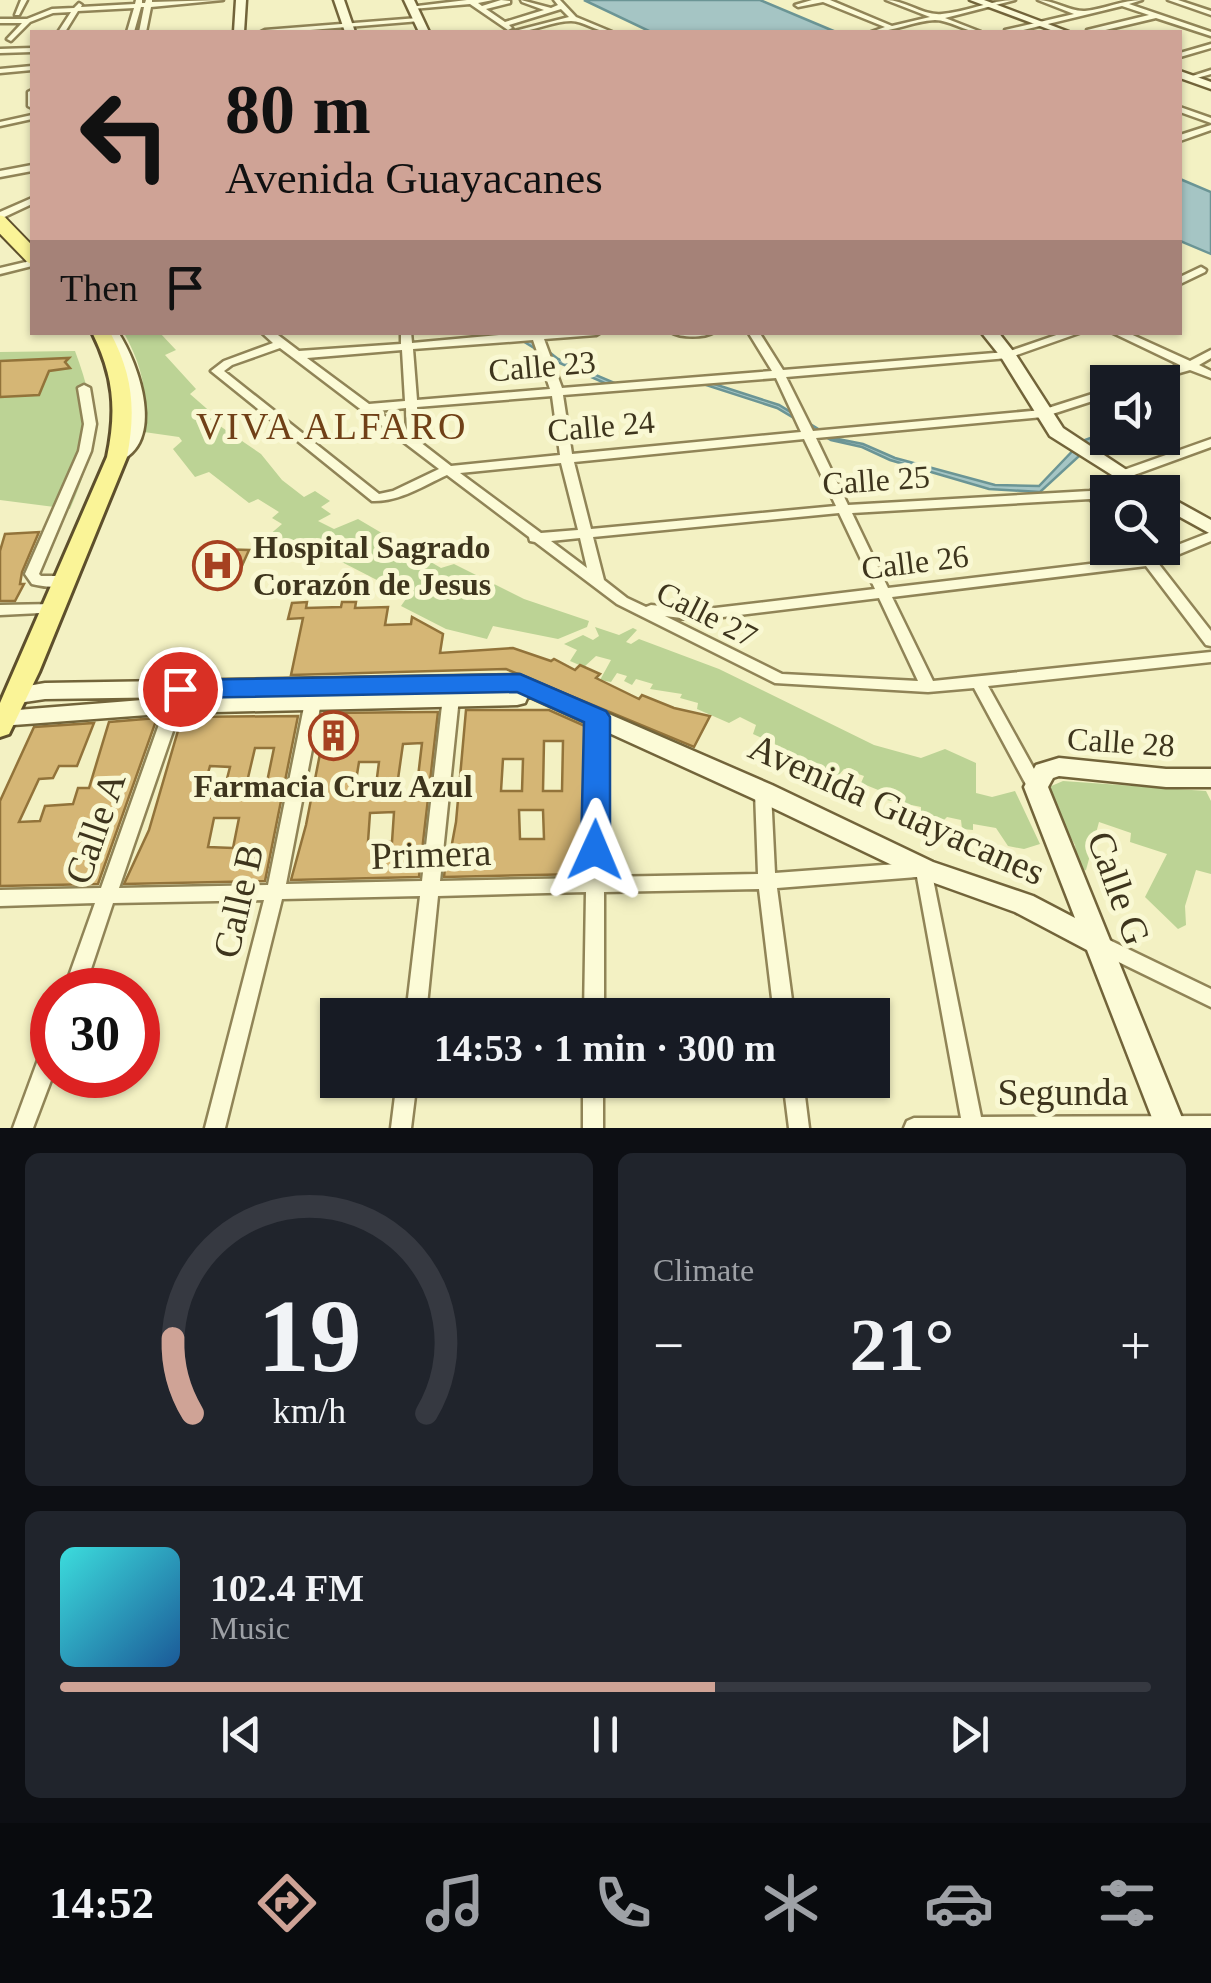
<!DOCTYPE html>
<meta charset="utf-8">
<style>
body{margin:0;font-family:Georgia,serif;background:#20242c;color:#f1f3f6;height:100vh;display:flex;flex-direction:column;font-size:38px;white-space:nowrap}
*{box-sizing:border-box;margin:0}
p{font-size:32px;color:#9ea1a6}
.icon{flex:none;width:55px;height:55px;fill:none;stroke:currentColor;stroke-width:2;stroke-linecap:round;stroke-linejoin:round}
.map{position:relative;height:1128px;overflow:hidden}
.details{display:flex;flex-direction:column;gap:25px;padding:25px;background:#0d0f14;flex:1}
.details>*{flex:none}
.top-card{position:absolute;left:30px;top:30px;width:1152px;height:305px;border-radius:0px;box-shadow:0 2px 8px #0004;background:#cfa396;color:#111;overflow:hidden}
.controls{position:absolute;left:1090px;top:365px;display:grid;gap:20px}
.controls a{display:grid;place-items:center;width:90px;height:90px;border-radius:0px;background:#171b24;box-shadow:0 2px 8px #0004;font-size:50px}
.speed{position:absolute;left:30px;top:968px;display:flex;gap:20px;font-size:50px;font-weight:700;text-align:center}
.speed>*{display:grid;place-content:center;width:130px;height:130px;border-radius:50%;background:#171b24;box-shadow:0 2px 8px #0004;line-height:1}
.speed .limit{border:15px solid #d22;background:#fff;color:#111}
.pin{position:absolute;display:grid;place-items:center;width:85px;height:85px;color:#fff;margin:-42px;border:5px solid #fff;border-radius:50%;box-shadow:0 2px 10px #0007}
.me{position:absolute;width:110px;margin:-55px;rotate:1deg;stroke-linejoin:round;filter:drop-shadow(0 0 8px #0008)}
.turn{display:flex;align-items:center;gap:35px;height:210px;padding:0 30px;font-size:45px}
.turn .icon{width:130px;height:130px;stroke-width:2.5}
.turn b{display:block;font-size:70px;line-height:85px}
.then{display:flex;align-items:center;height:95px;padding:0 30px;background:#0003;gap:20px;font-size:38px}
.big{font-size:75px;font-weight:600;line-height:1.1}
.details .card{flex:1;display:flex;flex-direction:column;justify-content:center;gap:15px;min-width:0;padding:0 35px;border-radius:15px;background:#20242c}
.details .dial{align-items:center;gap:0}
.dial svg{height:260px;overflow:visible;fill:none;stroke:#363941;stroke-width:7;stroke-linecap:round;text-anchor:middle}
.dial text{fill:#f1f3f6;stroke:none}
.song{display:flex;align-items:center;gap:30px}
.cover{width:120px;height:120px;border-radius:15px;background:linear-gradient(135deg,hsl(180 70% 55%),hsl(210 70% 35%))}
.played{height:10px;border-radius:5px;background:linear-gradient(90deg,#cfa396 60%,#363941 60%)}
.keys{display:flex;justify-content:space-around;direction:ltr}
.heat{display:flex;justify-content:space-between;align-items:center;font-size:55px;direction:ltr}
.details .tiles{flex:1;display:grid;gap:25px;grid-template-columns:1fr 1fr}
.card:last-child{grid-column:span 2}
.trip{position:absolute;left:320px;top:998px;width:570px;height:100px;border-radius:0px;background:#171b24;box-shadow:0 2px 8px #0004;font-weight:600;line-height:100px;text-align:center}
.tabs{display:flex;height:160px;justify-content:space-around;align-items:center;background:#090b0e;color:#9ea1a6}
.tabs .icon{width:70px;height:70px}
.tabs .current{color:#cfa396}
.tabs b{font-size:45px;color:#f1f3f6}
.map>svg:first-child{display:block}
.green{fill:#bcd395}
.water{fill:#a5c5c4;stroke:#6b9595;stroke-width:2.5}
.building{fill:#d5b675;stroke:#92733a;stroke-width:2.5;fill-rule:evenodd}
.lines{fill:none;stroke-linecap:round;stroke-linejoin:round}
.street-casing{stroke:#908457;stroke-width:5}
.secondary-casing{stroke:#72643a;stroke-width:5}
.primary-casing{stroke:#5d4f2c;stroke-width:6}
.street{fill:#fcfbd7;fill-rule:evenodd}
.secondary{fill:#fcfbd7;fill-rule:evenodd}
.primary{fill:#faf497;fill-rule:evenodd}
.primary-bridge-casing{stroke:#5d4f2c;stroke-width:19;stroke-linecap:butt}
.primary-bridge{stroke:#faf497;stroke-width:15}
.route{fill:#1a73e8;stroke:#114b97;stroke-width:2.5}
.labels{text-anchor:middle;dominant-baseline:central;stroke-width:10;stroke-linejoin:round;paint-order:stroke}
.street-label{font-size:32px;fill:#3e351d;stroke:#f9f8d3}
.poi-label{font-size:32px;font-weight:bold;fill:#3e351d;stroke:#f9f8d3;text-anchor:start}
.quarter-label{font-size:38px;letter-spacing:2.5px;fill:#704017;stroke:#f9f8d3}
.near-street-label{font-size:38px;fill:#3e351d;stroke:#f9f8d3}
</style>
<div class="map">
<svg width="1211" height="1128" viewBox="0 0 1211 1128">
<rect width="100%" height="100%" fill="#f3f1c3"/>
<g class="green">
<path d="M124 333H160L176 350 165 355 196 389 190 394 222 422 217 424 261 454 282 480 304 497 315 491 330 501 321 507 331 514 318 521 334 529 358 519 441 568 454 564 524 599 589 621 587 627 558 639 493 626 487 639 446 629 401 606 408 596 299 540 286 547 268 536 282 524 272 518 279 512 258 499 249 503 209 472 195 477 173 449 182 441 179 437 144 432C149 396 142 365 124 333Z"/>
<path d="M75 351C99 416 98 444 70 509L0 500V352Z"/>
<polygon points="595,627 619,635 633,628 637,630 626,642 631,644 639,639 719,669 874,745 921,758 945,749 976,763 976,793 992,797 1015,791 1040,844 1024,849 1008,846 996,828 973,824 973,830 962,829 961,820 947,817 943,821 921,813 921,807 887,800 888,794 861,783 864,776 844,769 837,777 823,769 819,773 780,755 781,747 753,734 756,725 740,717 729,723 697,709 698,703 680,698 682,694 650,689 653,684 636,679 632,685 624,681 627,676 617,673 611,682 600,680 611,660 596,656 584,667 570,661 577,650 564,644 583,635 593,640 599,636"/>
<polygon points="1063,781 1206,791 1211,801 1211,874 1196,870 1185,906 1186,925 1178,929 1145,897 1167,854 1130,842 1131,833 1099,822 1086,870 1079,872 1075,845 1047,795 1049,787"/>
</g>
<g class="water">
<polygon points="584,0 760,0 836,32 651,32"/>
<polygon points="1180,179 1211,192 1211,254 1180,241"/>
<polygon points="510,333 525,333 558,359 619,385 705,381 779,405 833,438 863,444 895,458 995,485 1039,486 1082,441 1107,432 1108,438 1124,438 1079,456 1040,492 989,489 890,460 862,447 831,440 777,408 697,382 618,389 555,361"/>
</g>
<g class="building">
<polygon points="69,358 65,362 70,368 49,371 39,395 0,397 0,361"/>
<polygon points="39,532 22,572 20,584 24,584 15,601 0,601 0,551 5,534"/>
<polygon points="215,549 249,550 237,577 217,576 220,570 197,565 202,554 212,555"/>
<polygon points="307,602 306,608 341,607 342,602 356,602 355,608 388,607 385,625 411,624 412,617 443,634 440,653 513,648 551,661 554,659 575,670 580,665 600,674 596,678 639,699 642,695 674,708 710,716 694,747 506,669 291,675 303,618 288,619 292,603"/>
<path d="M466 710H549L585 726 583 874 444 877 447 849H451L456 822ZM544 741H563L562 791H543ZM503 759H523L522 791H501ZM519 810H543L544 839H520Z"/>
<path d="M426 712H438L419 877 291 880 306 825 328 713ZM422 743 416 794 396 793 403 744ZM359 762H379L375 793H354ZM394 812 392 842H368L370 813Z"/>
<path d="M298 716 265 881 124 884 149 830 182 717ZM255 748H274L267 782 262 799H243ZM210 766 230 767 222 798H201ZM214 818H239L233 848 208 847Z"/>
<polygon points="157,718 98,884 0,886 0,801 34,727 94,723 77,766 59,766 53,778 39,779 19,822 40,821 45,806 73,804 78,788 89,788 109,722"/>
</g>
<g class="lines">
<defs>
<g id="street">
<polygon points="21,0 27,0 19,15 15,15"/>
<polygon points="136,0 142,0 142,3 145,3 146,0 152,0 152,2 223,0 151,7 146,32 139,32 144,7 141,7 134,32 127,32 134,8 78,11 65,32 58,32 71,12 53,13 30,22 11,41 7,39 22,23 0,23 0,19 27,19 52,9 74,8 79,3 82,5 81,7 135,4"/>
<path d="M467 0H493L478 3 482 6 501 0 510 1V3L486 9 505 22 544 10 522 2 521 0 551 8 558 5 554 0H560L576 17 612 32C597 33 585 21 571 21 551 21 532 33 511 32L569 17 561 9 509 25 512 28 508 30 470 4 412 9 409 7Z"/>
<path d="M812 0H830L892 26 930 17 886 0C905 0 923 16 942 14 967 12 990 0 1015 0L945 18 981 32C965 32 950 20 935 20 913 21 893 32 871 32L885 27 823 2 798 7 795 5Z"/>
<path d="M1038 0C1054 0 1070 12 1085 11 1105 9 1122 0 1142 0L1129 4 1211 32V36L1156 18 1097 32H1087V30L1149 15 1122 6 1015 32H1005V30L1074 14Z"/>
<polygon points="1168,0 1178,0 1211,11 1211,15"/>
<polygon points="418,18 420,21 286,32 261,32 265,30"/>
<polygon points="1211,44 1211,48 1180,57 1180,53"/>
<polygon points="32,48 32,52 0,53 0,49"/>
<polygon points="32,66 32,70 0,73 0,69"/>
<polygon points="1211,70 1211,74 1190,80 1186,78"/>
<polygon points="32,90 32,108 28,106 28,92"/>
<polygon points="1180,107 1211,118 1211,123 1180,112"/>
<polygon points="32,115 32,119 0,126 0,122"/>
<polygon points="1211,125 1211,130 1180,141 1180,135"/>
<polygon points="32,165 32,171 0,177 0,171"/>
<polygon points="32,198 32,204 0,219 0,212"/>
<polygon points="30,261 32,262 32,266 0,274 0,268"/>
<polygon points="1201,267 1206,270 1205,272 1180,284 1180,277"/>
<path d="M261 332H274L299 351 401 344V332H411L412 343 531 332H601L596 335 544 339 562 388 772 371 748 332H759L783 370 1007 352 1065 332H1082L1008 358 786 377 813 431 1042 410 1108 389V396L1043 417 816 438 848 505 1090 491 1118 472 1211 439V447L1126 478 1101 496 1108 503V515L1103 514 1090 499 852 513 888 588 1140 558 1133 548H1146L1152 555 1211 532V541L1158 563 1211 631V646L1206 645 1146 566 892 597 933 681 1211 652V662L988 686 1044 787 1042 792 1036 793 1030 792 974 688 928 692 775 683 617 604 535 542 530 541 529 537 447 475C423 486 399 502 372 501L211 371 224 361 273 343ZM533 340 550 389 417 400 413 349ZM280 348 292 357 439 469 393 491 379 494 224 371 232 365ZM402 350 405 401 369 404 307 358ZM776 378 801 432 572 454 563 395ZM552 396 560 455 451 466 420 442 417 407ZM406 408 407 433 378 411ZM804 439 836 506 591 529 574 462ZM561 463 578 530 541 533 460 473ZM839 513 875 589 698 610 651 605 646 607 627 598 604 580 593 537ZM580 538 587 568 551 541ZM879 598 918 681 782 674 665 616 698 620Z"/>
<path d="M671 332H714C704 338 681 338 671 332Z"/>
<polygon points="1111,332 1126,332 1190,361 1211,350 1211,358 1199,365 1211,371 1211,378 1190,370 1148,382 1133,382 1134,380 1180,365"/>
<path d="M84 385 90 388 96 424 91 451 39 574 41 576H65L72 581C64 589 43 587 32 584L25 574 79 451 84 424 78 388Z"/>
<polygon points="55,604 60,606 62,609 60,612 0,615 0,605"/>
<polygon points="452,683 457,684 460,688 440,881 587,878 589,717 591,713 603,713 605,717 604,877 758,874 755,792 757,787 763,786 769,787 771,792 775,873 924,862 930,864 981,1117 1211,1116 1211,1128 904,1128 907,1121 914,1118 961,1118 917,877 777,888 794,1015 774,1015 759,889 604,892 604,1015 584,1015 586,892 438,896 426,1015 406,1015 420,896 282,899 225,1128 205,1128 264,900 113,903 84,990 64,990 95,903 0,906 0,890 101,888 168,699 171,695 181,695 184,699 119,888 268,885 307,692 310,688 320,688 323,692 286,884 422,881 444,688 447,684"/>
<polygon points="1101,936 1211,989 1211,1007 1094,950 1092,944 1094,938"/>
<polygon points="52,1040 53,1075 33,1128 13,1128 42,1049 45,1043"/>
<polygon points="397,1080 417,1080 411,1128 391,1128"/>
<rect x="583" y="1080" width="20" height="48"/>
<polygon points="783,1080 803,1080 809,1128 789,1128"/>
</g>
<g id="secondary">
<polygon points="236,0 246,0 244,32 234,32"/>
<polygon points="334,0 344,0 355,32 345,32"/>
<polygon points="404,0 414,0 429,32 419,32"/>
<polygon points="970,0 984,0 1069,32 1056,32"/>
<polygon points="1180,71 1211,82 1211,89 1180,78"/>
<path d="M102 332H118C139 364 167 444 117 462L108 457C113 451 120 446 123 439 138 406 120 360 102 332Z"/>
<polygon points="981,332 998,332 1016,355 1063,428 1160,492 1139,492 1050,436 1001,357"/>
<polygon points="1162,493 1211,520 1211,534 1162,507"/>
<polygon points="519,675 772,785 933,862 1033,896 1075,918 1024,787 1036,765 1059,758 1166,769 1211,769 1211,787 1166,787 1059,776 1053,778 1048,787 1186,1128 1156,1128 1087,950 1015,912 915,876 754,799 528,696 525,703 517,705 174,713 0,726 0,712 5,711 180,697 45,699 18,703 10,701 7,695 10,689 45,683"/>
</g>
<path id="primary" d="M92 332H110C133 375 136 410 127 457L39 672 9 734 0 737V703L107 457C117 410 114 376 92 332Z"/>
</defs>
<use href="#street" class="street-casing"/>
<use href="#secondary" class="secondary-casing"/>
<use href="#primary" class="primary-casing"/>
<use href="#street" class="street"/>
<use href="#secondary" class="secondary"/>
<use href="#primary" class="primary"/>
<defs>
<polyline id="primary-bridge" points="0,223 32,256"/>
</defs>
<use href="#primary-bridge" class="primary-bridge-casing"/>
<use href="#primary-bridge" class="primary-bridge"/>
</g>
<polygon class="route" points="520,674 606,711 610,717 610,850 605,858 595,861 585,858 581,850 584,722 517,692 180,698 171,695 167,689 171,682 180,680"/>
<defs>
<symbol id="hospital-ring" viewBox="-11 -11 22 22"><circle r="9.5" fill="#f9f8d3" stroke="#a64120" stroke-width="1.5"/><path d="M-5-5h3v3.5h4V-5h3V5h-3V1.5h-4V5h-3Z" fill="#a64120"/></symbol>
<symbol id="building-ring" viewBox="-11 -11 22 22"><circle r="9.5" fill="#f9f8d3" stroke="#a64120" stroke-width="1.5"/><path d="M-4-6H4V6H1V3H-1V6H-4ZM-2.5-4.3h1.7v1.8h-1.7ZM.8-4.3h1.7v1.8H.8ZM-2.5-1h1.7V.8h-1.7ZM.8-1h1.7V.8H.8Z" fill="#a64120"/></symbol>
</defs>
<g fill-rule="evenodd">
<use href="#hospital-ring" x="190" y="538" width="55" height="55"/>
<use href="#building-ring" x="306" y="708" width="55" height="55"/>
</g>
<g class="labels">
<g class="street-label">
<text transform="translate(542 366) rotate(-5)">Calle 23</text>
<text transform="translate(601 426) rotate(-5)">Calle 24</text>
<text transform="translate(876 480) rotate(-4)">Calle 25</text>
<text transform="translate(915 562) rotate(-7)">Calle 26</text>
<text transform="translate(707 614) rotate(27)">Calle 27</text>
<text transform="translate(1121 742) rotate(4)">Calle 28</text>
</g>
<g class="poi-label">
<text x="253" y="547">Hospital Sagrado<tspan x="253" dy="37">Corazón de Jesus</tspan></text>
<text x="333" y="786" text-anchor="middle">Farmacia Cruz Azul</text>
</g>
<g class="quarter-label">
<text x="332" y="426">VIVA ALFARO</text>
</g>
<g class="near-street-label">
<text transform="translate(897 809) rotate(24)">Avenida Guayacanes</text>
<text transform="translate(95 828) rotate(-71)">Calle A</text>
<text transform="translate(431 854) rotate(-2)">Primera</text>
<text transform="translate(1119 888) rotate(70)">Calle G</text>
<text transform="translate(238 901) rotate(-77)">Calle B</text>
<text x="1063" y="1092">Segunda</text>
</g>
</g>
</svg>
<div class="controls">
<a><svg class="icon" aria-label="sound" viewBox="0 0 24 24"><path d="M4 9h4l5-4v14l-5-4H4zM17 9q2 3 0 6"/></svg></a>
<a><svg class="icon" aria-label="search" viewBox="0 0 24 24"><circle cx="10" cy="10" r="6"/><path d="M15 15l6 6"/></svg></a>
</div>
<div class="speed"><div class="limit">30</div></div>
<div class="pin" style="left:180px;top:689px;background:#d93025"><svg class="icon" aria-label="arrive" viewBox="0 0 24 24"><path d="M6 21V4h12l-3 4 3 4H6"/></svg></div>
<svg class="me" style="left:595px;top:850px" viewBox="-20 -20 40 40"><path d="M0-17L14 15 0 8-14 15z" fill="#1a73e8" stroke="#fff" stroke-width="4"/></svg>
<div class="trip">14:53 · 1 min · 300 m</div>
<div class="top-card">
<div class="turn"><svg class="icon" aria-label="left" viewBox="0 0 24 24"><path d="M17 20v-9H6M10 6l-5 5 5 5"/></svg><div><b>80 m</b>Avenida Guayacanes</div></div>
<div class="then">Then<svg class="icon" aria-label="arrive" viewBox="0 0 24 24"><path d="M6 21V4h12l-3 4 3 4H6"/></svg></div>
</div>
</div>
<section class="details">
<div class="tiles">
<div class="card dial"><svg viewBox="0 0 100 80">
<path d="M14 69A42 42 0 1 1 86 69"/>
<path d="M14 69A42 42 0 0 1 8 46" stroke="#cfa396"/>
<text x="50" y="56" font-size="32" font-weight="700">19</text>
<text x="50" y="72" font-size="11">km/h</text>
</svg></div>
<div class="card"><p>Climate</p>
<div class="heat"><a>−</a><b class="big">21°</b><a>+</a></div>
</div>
<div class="card">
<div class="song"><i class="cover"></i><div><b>102.4 FM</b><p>Music</p></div></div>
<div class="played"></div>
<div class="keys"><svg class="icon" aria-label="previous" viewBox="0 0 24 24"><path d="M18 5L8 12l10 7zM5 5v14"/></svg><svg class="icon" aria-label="pause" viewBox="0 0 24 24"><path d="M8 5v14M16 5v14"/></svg><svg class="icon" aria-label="next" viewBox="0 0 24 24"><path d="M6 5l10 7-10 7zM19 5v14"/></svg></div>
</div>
</div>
</section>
<nav class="tabs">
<b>14:52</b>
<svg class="icon current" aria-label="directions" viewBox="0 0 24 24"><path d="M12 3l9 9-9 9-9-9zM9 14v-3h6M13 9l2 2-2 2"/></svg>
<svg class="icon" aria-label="music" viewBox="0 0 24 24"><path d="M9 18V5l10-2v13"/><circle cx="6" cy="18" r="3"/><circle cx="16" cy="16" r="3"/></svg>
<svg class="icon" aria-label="phone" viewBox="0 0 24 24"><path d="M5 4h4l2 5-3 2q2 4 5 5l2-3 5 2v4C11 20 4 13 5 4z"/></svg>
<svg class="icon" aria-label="climate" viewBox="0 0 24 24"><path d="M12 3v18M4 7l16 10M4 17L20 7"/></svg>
<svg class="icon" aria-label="car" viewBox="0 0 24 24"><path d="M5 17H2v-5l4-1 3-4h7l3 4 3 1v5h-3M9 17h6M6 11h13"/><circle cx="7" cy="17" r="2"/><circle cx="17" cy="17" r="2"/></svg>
<svg class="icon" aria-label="filters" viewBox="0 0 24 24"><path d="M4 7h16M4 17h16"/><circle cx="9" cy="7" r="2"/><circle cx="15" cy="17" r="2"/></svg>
</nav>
